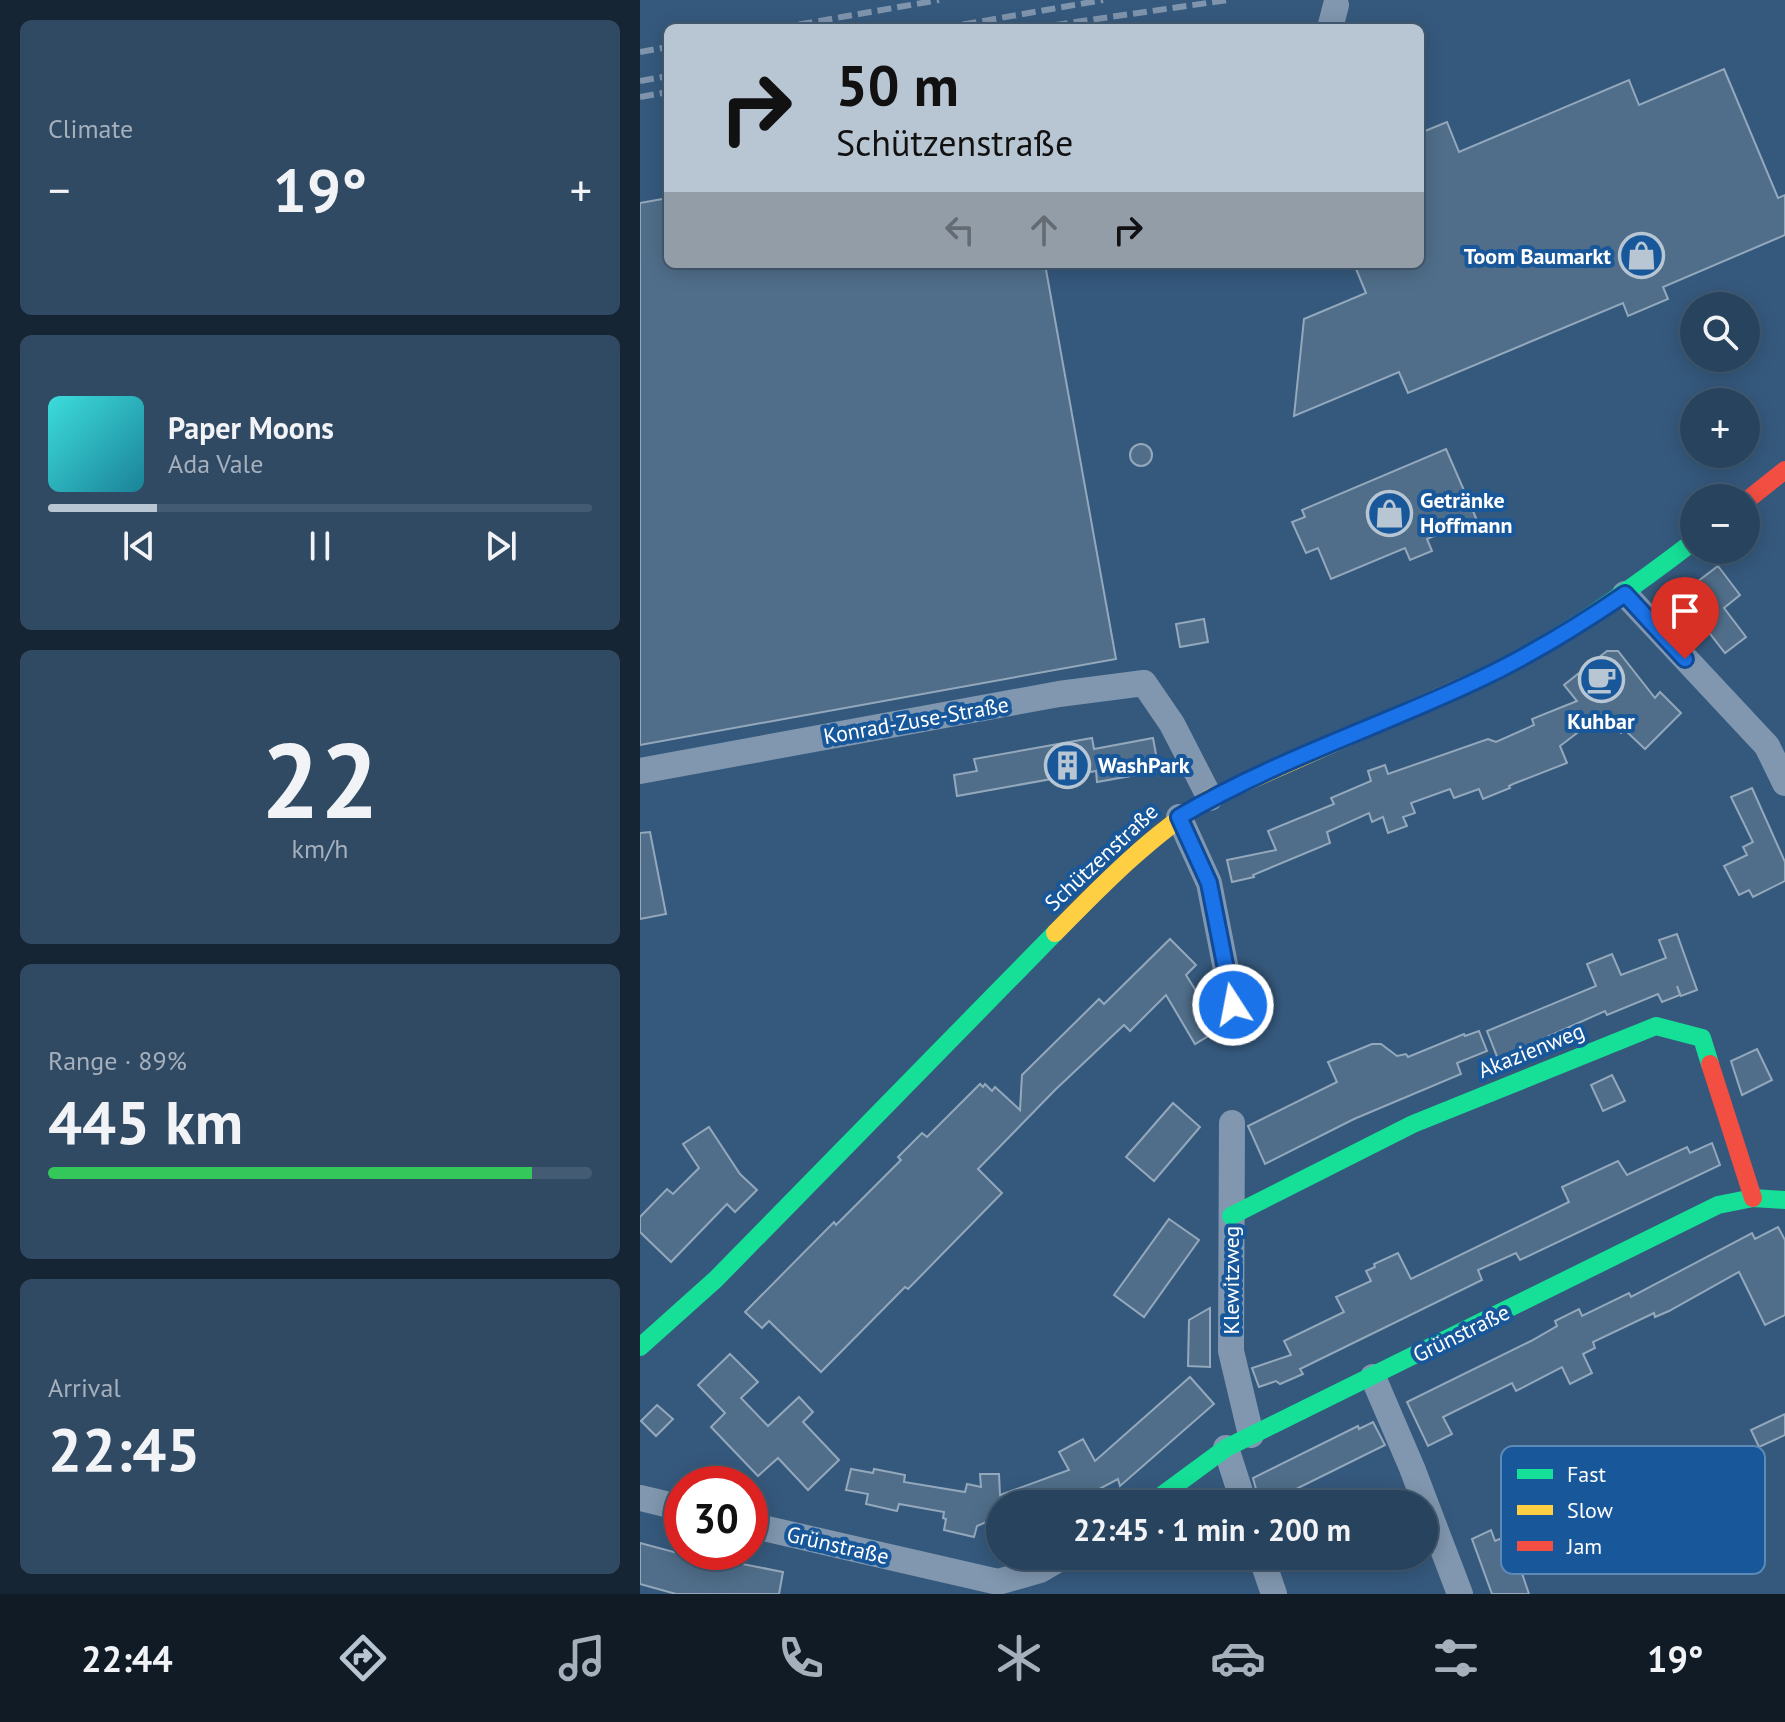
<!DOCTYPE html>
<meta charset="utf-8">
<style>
body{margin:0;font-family:"PT Sans",sans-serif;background:#304a64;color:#f1f3f6;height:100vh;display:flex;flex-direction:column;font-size:30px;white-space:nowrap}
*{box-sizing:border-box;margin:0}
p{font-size:26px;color:#a5b0bc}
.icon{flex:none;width:44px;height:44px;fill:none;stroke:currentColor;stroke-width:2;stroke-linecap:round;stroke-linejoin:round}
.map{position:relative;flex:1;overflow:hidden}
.side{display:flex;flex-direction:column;gap:20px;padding:20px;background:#162534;width:640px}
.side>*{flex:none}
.guide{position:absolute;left:24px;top:24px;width:760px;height:244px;border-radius:12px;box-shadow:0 4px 20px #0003,0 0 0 2px #445c73;background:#b8c5d2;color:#111;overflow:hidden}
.controls{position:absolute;left:1040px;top:292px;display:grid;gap:16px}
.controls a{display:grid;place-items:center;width:80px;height:80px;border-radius:50%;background:#28435e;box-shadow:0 4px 20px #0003,0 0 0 2px #445c73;font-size:40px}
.speed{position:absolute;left:24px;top:1466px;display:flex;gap:16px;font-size:40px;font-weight:700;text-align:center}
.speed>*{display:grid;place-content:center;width:104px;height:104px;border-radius:50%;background:#28435e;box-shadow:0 4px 20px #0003,0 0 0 2px #445c73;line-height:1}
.speed .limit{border:12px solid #d22;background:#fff;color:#111}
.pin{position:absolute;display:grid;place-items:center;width:68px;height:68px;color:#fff;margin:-82px -34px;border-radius:50% 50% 50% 0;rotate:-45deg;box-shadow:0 0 8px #0007}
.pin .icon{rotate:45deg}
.me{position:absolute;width:88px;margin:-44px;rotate:349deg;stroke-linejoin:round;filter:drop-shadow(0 0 6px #0008)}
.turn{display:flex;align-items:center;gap:28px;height:168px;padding:0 40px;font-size:36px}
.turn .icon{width:104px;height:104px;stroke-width:2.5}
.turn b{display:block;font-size:56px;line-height:68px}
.lanes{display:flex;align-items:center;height:76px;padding:0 40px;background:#0003;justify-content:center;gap:40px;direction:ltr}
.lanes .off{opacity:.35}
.big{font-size:60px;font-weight:700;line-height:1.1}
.side .tile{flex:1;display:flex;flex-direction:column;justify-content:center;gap:12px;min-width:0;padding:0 28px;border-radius:12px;background:#304a64}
.side .dial{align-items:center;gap:0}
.dial b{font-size:104px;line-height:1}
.song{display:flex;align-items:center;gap:24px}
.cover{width:96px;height:96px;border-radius:12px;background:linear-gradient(135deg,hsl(180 70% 55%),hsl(190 70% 35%))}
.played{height:8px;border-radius:4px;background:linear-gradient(90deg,#b8c5d2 20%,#445c73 20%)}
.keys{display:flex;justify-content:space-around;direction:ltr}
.heat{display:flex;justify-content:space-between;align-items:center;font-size:44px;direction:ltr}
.charge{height:12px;border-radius:6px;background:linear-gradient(90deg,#34c759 89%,#445c73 0)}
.trip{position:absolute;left:346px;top:1490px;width:452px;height:80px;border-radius:40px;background:#28435e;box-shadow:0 4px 20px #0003,0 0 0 2px #445c73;font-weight:700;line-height:80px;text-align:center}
.dock{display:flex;height:128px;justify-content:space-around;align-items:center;background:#101b26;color:#a5b0bc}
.dock .icon{width:56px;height:56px}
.dock .on{color:#b8c5d2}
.dock b{font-size:36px;color:#f1f3f6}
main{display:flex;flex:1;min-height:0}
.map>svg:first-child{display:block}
.building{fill:#506e8a;stroke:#94a8bc;stroke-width:2}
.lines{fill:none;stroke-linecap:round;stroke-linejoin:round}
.street{stroke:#8097af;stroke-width:26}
.fast{stroke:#16e098;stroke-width:18}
.slow{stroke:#ffcf43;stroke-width:18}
.jam{stroke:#f24e42;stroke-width:18}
.rail{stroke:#7f95ad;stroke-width:6;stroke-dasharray:14 6;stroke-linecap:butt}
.route-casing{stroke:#114b97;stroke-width:20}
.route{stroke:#1a73e8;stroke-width:14}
.labels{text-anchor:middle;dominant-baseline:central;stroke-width:8;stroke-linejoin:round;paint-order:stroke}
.poi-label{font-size:22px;font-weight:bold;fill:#fff;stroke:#18589a;text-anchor:start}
.street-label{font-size:22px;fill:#fff;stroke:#18589a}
.key{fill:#18589a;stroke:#5d8ab8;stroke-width:2}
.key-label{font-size:22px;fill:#fff}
</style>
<main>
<section class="side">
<div class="tile"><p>Climate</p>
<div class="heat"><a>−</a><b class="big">19°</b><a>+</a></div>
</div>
<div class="tile">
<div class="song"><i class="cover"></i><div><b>Paper Moons</b><p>Ada Vale</p></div></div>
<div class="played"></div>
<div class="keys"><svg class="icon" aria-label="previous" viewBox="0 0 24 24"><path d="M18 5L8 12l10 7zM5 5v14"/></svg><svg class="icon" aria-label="pause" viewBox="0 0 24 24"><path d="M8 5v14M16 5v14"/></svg><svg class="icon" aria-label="next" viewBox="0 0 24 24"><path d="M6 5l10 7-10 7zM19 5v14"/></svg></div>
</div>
<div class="tile dial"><b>22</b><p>km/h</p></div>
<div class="tile"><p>Range · 89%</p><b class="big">445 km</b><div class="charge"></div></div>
<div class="tile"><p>Arrival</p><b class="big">22:45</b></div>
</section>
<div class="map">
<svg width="1145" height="1594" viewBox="0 0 1145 1594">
<rect width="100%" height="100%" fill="#35597d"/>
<g class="building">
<polygon points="1084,69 1138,198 1145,195 1145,235 1023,287 1028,299 988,316 983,303 768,393 759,372 654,416 664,319 726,293 714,264 780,264 780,133 807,122 819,152 989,80 999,105"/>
<polygon points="28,198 28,264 405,264 476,659 0,745 0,203"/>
<circle cx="501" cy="455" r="11"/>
<polygon points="806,449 836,518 787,539 792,551 770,560 765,548 691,579 678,548 666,553 652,522 665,517 662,510"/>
<polygon points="1078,566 1100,595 1084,608 1106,637 1085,653 1040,595"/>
<polygon points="564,619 568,642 540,647 536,624"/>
<polygon points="967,651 978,651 1015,698 1020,692 1041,713 1005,749 985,730 981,733 962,714 920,746 927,763 873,784 869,786 870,788 843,799 839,789 814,798 810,789 771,803 775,813 763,817 767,826 748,833 743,817 732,822 729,813 687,832 690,843 613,875 614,877 592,882 587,860 636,850 628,831 694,804 691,798 731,781 728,771 745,765 748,774 848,739 856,742 894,725 892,719 937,701 924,685"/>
<polygon points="452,738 454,749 513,738 519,771 457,782 456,771 317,796 314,775 337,771 334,759"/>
<polygon points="1112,788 1145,862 1145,881 1113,897 1109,890 1099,895 1084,866 1107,855 1103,847 1113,842 1091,797"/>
<polygon points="10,832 26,914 0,919 0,833"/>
<polygon points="1037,934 1057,990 1041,996 1037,986 1040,995 1022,1002 1018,994 967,1015 965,1011 858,1059 847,1031 956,986 947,964 972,954 981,975 1026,958 1019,940"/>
<polygon points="530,939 556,965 546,975 580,1029 555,1044 526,995 490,1031 484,1025 415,1090 338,1169 362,1193 268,1289 265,1287 181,1372 129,1321 122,1328 105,1312 194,1222 196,1225 261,1160 258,1157 282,1133 287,1137 340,1084 343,1087 345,1084 352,1091 355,1087 380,1110 382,1075 459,999 464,1004"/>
<polygon points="839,1031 847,1051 817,1063 821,1074 714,1119 625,1164 608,1126 697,1082 688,1062 732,1044 741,1044 757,1056 766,1054 768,1057 824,1034 825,1036"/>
<polygon points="1117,1049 1132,1080 1102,1095 1091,1061"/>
<polygon points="972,1075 985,1101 963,1111 951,1085"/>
<polygon points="533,1103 560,1127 514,1181 486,1157"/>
<polygon points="69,1127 100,1174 117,1190 95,1212 87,1204 31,1262 0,1232 0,1217 27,1189 33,1194 59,1168 43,1144"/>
<polygon points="1072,1143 1080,1165 880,1260 876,1253 838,1270 842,1280 660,1369 663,1374 640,1384 636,1381 619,1387 612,1368 651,1355 644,1341 704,1312 696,1297 731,1281 726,1271 735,1267 734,1264 758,1253 771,1279 929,1202 922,1187 978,1161 987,1175 1047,1147 1050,1153"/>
<polygon points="529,1219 559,1240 504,1317 474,1295"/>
<polygon points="1138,1227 1145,1240 1145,1315 1125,1325 1099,1272 1029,1311 1015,1317 1014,1313 953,1342 955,1348 943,1354 952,1373 930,1384 922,1367 876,1391 872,1383 803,1417 812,1434 788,1446 767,1402 891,1341 917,1326 915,1321 939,1309 942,1316 989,1293 991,1297 1112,1233 1115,1239"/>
<polygon points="570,1308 570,1367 548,1366 549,1320"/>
<polygon points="90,1354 118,1382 101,1398 128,1426 159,1397 173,1412 163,1422 199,1460 168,1490 138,1458 118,1476 71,1427 85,1413 58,1385"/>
<polygon points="550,1377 574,1404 480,1486 478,1479 431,1504 360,1504 360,1516 337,1526 334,1537 304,1530 306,1519 303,1518 304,1512 259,1504 257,1511 226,1504 228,1494 206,1490 211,1469 233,1473 234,1469 265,1475 264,1482 325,1492 327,1484 341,1487 340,1474 359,1474 360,1495 429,1470 419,1452 443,1439 455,1461"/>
<polygon points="17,1405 33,1419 16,1436 1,1421"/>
<polygon points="1145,1414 1145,1435 1119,1447 1111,1430"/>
<polygon points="733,1422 745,1445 658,1488 666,1504 620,1504 613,1478 718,1426 719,1429"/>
<polygon points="851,1530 855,1541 869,1535 889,1594 852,1594 832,1539"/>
<polygon points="0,1543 71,1562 72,1558 143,1572 139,1594 36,1594 0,1584"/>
</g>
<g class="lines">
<g class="street">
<polyline points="690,28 696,5"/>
<polyline points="985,594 1127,746 1145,783"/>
<polyline points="0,771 419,694 504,683 532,724 570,798"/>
<polyline points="539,817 569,883 593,1005"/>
<polyline points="592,1123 591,1351 611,1435"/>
<polyline points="733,1377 772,1468 820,1594"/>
<polyline points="586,1448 604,1504"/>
<polyline points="0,1498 42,1508"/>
<polyline points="110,1525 358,1582 400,1570 424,1556"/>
<polyline points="621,1556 634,1594"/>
</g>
<g class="fast">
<path d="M821 687C906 650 981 597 1054 541"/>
<polyline points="591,1216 773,1124 1016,1026 1062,1038 1070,1064"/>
<polyline points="0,1347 76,1279 415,933"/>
<polyline points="510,1504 586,1448 1078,1205 1113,1198 1145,1200"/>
</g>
<path class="slow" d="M415 933C463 884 512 834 570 798L821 687"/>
<g class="jam">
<polyline points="1106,501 1145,470"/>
<polyline points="1070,1064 1113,1198"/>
</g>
<g class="rail">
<polyline points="139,28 299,0"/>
<polyline points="303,28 463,0"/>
<polyline points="394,28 588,0"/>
<polyline points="0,52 28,47"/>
<polyline points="0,81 28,76"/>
<polyline points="0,97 28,92"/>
</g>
</g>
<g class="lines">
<defs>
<path id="route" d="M593 1005 569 883 539 817C633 761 739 727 838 680 889 656 938 626 985 594L1045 659"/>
</defs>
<use href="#route" class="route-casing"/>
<use href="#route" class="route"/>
</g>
<defs>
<symbol id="shop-ring" viewBox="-11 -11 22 22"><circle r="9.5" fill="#18589a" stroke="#b8c5d2" stroke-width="1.5"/><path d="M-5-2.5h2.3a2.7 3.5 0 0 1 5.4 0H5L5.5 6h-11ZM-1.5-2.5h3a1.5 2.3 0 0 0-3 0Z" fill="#b8c5d2"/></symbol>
<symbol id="cafe-ring" viewBox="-11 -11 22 22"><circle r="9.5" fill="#18589a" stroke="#b8c5d2" stroke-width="1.5"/><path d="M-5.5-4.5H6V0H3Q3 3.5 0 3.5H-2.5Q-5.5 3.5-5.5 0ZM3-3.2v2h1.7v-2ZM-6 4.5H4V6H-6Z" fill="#b8c5d2"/></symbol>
<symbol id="building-ring" viewBox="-11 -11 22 22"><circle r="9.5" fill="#18589a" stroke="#b8c5d2" stroke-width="1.5"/><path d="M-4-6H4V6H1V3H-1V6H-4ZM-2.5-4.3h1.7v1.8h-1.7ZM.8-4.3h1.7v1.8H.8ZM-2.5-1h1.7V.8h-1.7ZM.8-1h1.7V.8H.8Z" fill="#b8c5d2"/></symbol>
</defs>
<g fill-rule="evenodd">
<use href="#shop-ring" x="976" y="230" width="51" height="51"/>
<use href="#shop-ring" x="724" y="488" width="51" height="51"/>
<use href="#cafe-ring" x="936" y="654" width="51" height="51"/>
<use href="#building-ring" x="402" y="740" width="51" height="51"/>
</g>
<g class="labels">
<g class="poi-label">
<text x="971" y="256" text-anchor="end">Toom Baumarkt</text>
<text x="780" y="500">Getränke<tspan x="780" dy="25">Hoffmann</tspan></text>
<text x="961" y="721" text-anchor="middle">Kuhbar</text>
<text x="458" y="765">WashPark</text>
</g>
<g class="street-label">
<text transform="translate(276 720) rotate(-10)">Konrad-Zuse-Straße</text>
<text transform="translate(461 857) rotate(-43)">Schützenstraße</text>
<text transform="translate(891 1050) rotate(-22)">Akazienweg</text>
<text transform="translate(591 1280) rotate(-90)">Klewitzweg</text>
<text transform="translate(821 1333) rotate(-26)">Grünstraße</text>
<text transform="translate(198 1545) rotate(13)">Grünstraße</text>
</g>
</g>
<rect x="861" y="1446" width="264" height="128" rx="12" class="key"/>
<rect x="877" y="1469" width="36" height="10" fill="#16e098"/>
<rect x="877" y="1505" width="36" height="10" fill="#ffcf43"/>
<rect x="877" y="1541" width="36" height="10" fill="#f24e42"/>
<g class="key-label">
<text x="927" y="1482">Fast</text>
<text x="927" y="1518">Slow</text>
<text x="927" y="1554">Jam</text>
</g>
</svg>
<div class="controls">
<a><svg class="icon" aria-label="search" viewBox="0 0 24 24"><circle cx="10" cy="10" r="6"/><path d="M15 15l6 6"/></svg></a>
<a>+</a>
<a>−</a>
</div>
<div class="speed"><div class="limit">30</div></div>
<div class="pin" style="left:1045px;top:659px;background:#d93025"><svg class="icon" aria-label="arrive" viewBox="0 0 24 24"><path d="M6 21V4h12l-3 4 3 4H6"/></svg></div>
<svg class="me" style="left:593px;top:1005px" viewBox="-20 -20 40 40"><circle r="17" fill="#1a73e8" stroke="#fff" stroke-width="3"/><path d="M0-11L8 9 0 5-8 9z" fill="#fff"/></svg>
<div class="trip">22:45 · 1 min · 200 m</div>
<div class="guide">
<div class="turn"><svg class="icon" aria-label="right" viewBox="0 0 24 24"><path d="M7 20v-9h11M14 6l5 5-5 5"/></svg><div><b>50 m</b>Schützenstraße</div></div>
<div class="lanes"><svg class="icon off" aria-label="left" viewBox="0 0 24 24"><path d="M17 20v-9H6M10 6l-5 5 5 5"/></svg><svg class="icon off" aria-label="ahead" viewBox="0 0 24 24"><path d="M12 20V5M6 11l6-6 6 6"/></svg><svg class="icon" aria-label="right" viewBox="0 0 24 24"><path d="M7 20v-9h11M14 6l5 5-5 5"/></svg></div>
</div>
</div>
</main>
<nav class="dock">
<b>22:44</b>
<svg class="icon on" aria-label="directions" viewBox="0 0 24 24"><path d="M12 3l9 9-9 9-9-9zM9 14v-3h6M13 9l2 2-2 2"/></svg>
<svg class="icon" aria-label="music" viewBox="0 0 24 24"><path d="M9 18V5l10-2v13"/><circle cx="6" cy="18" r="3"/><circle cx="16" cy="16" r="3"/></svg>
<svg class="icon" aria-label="phone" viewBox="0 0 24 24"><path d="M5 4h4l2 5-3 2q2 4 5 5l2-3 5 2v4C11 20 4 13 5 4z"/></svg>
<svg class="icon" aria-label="climate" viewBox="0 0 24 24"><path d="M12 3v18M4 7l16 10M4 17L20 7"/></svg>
<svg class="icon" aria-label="car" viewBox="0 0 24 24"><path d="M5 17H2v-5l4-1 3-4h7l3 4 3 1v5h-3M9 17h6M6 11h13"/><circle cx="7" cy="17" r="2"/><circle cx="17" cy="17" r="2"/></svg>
<svg class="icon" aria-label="filters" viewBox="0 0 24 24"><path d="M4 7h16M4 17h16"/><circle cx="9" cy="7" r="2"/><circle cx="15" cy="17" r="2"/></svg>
<b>19°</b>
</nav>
